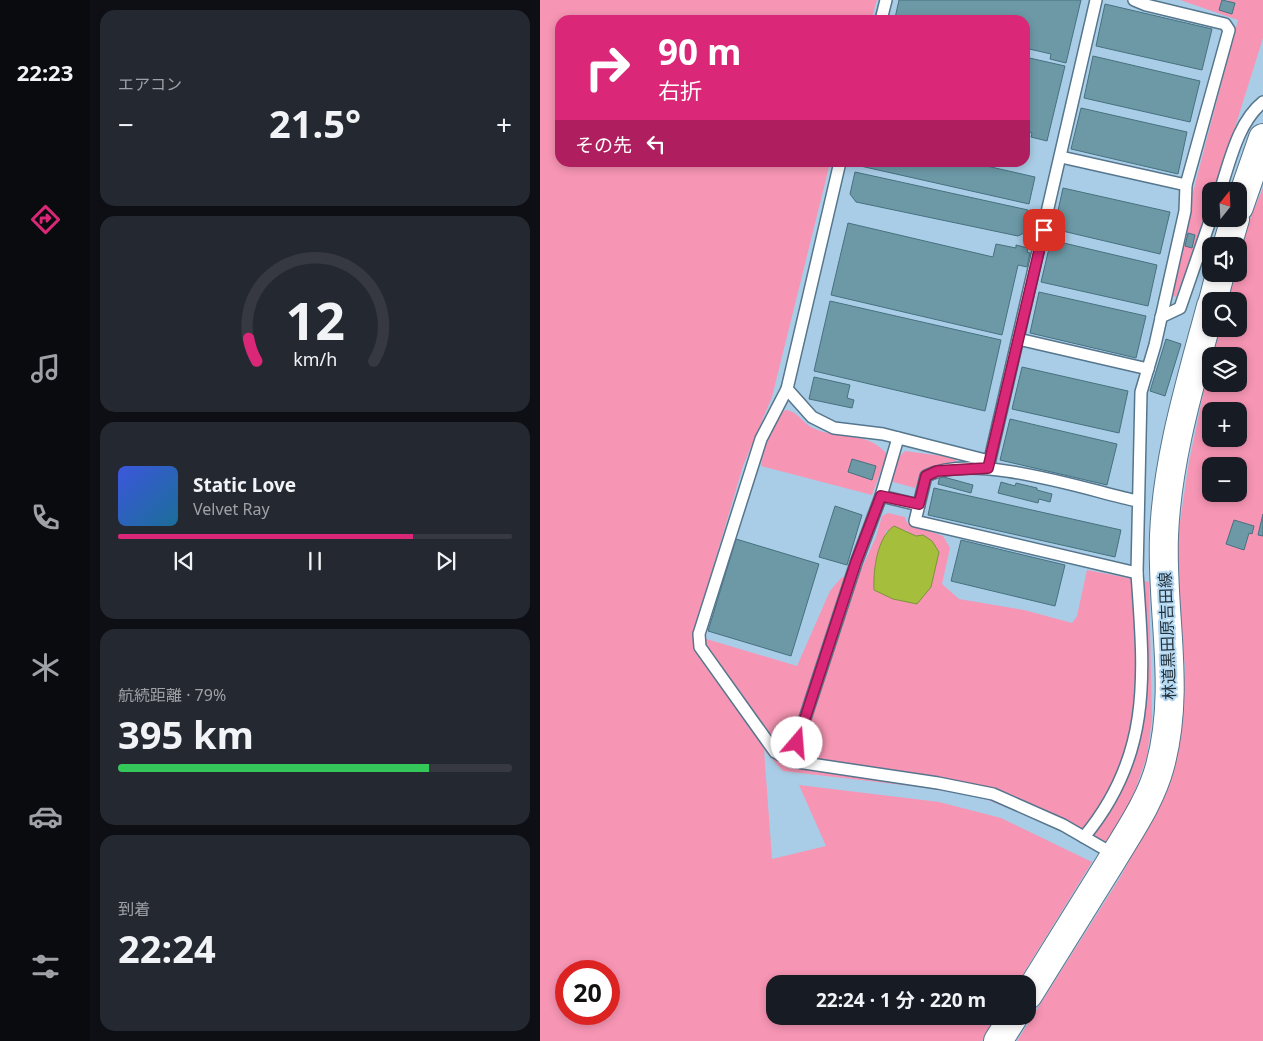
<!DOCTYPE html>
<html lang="ja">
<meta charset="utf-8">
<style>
body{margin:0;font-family:"Noto Sans","Noto Sans JP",sans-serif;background:#242831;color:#f1f3f6;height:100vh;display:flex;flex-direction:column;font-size:19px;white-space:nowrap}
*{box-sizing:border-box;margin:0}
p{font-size:16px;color:#9ea1a6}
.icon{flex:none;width:28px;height:28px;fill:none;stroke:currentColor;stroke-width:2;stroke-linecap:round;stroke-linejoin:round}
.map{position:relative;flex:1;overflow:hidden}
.side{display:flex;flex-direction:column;gap:10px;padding:10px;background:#0d0f14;width:450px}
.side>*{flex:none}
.hud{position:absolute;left:15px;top:15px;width:475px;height:152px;border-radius:15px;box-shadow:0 2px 8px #0003;background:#db2777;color:#fff;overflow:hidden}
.needle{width:32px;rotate:18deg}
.buttons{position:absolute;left:662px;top:182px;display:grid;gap:10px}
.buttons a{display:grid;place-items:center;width:45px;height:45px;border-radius:10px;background:#171b24;box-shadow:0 2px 8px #0003;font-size:25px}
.speed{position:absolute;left:15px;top:960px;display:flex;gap:10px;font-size:25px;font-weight:700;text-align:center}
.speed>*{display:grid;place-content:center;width:65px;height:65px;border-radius:50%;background:#171b24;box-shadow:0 2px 8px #0003;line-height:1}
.speed .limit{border:8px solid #d22;background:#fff;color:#111}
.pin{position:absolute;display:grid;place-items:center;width:42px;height:42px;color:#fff;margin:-21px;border-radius:10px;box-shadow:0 2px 8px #0006}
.me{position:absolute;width:55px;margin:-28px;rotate:18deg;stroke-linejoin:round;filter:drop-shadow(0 0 4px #0008)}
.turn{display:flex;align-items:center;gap:18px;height:105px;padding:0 20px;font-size:22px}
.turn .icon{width:65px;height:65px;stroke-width:2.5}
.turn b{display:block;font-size:35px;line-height:42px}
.then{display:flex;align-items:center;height:48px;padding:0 20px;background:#0003;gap:10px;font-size:19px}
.big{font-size:38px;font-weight:700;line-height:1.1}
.side .card{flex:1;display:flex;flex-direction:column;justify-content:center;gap:8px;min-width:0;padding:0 18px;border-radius:15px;background:#242831}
.side .dial{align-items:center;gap:0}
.dial svg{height:130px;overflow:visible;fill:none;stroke:#363941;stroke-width:7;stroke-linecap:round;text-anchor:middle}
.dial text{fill:#f1f3f6;stroke:none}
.song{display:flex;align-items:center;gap:15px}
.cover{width:60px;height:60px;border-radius:8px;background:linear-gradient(135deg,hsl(230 70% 55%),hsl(200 70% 35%))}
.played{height:5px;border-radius:2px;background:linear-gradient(90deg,#db2777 75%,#363941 75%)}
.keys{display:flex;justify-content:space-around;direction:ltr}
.heat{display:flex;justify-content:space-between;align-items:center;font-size:28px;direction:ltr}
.charge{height:8px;border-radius:4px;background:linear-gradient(90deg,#34c759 79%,#363941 0)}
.trip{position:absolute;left:226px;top:975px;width:270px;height:50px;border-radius:15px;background:#171b24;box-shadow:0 2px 8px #0003;font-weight:700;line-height:50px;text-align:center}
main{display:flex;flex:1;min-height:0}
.tab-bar{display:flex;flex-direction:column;width:90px;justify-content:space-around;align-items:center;background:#090b0e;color:#9ea1a6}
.tab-bar .icon{width:35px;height:35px}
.tab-bar .active{color:#db2777}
.tab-bar b{font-size:22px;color:#f1f3f6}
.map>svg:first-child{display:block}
.green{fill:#f695b4;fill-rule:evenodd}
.water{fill:#a5be3b;stroke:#7e943b}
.building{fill:#6d99a7;stroke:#46717f}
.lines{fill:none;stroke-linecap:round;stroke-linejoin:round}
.lane-casing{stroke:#55768d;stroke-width:14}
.secondary-casing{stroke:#55768d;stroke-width:30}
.lane{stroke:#fff;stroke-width:11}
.secondary{stroke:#fff;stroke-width:28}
.route-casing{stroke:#8e194d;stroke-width:12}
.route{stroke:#db2777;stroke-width:9}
.labels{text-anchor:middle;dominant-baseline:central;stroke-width:4;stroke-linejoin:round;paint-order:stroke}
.street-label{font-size:16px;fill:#23313b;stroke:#b7daf4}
</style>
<main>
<nav class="tab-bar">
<b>22:23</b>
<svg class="icon active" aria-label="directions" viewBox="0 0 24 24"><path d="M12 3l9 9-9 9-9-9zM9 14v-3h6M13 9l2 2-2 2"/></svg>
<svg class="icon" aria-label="music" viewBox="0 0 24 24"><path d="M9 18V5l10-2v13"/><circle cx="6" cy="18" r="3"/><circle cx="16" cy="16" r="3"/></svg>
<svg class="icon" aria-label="phone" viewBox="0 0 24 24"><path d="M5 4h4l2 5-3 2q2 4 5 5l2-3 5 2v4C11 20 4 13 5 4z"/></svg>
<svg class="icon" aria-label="climate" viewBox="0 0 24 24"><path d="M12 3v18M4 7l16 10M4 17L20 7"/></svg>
<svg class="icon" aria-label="car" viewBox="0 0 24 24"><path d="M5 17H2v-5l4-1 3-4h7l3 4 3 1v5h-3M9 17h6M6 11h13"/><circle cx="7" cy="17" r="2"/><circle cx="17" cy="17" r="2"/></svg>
<svg class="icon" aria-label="filters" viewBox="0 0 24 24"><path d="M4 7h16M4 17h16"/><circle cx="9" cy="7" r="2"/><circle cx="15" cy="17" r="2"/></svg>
</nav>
<section class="side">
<div class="card"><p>エアコン</p>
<div class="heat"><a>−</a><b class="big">21.5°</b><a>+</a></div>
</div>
<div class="card dial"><svg viewBox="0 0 100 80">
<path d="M14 69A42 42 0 1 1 86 69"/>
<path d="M14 69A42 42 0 0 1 9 55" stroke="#db2777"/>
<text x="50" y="56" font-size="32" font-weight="700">12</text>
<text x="50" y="72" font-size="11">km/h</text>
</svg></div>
<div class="card">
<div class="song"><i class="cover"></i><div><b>Static Love</b><p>Velvet Ray</p></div></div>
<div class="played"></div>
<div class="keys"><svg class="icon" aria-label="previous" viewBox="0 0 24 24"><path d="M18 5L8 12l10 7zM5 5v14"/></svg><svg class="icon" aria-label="pause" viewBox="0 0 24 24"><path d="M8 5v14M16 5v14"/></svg><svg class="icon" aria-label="next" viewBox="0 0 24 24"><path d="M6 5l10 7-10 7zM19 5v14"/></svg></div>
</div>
<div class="card"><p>航続距離 · 79%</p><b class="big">395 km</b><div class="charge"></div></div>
<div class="card"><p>到着</p><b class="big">22:24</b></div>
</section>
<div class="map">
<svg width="723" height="1041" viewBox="0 0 723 1041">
<rect width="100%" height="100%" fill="#aacde7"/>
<g class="green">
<path d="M0 0H337L331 20H20V162L290 163 232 397 203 466 153 635 257 666 290 591 301 578 322 568 336 537 342 516 348 513 365 517 367 523 403 536 410 548 402 584 419 599 484 610 532 623 537 616 547 570 609 582 612 719 607 756 592 799 563 854 511 826 441 797 380 787 243 771 224 750 232 859 286 846 259 785 399 802 461 818 552 862 477 984H235V1016H457L442 1041H0ZM366 530C371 536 375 536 383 535L392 541 334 590 336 568 346 531ZM26 971H69V1014H26Z"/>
<path d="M640 0H682L679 10 692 14 695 3 686 0H723V38L675 191H671L670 206 636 297 632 296C636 278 655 208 652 196L698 20Z"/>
<path d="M723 188V1041H477L581 876 628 787 641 726 645 668 638 587V536L649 462 671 357V384H699V356H671L679 329H699V301H686L694 274H699C699 243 711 216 723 188ZM671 411H699V439H671ZM671 466H699V494H671Z"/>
<path d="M245 410C258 411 261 421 271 427 297 441 326 429 347 454L332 495 221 466C224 445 230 425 245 410Z"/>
<polygon points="365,451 417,458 415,465 399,465 382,472 375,488 350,481 358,458"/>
</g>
<path class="water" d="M354 526 376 536 383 535 392 541 399 552 391 587 377 604 353 599 334 590C333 571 337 537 354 526Z"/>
<g class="building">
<polygon points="359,0 541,0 526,63 510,59 511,54 485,48 485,20 362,20 355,18"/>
<polygon points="682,0 695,3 692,14 679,10"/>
<polygon points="565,4 672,29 662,70 556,46"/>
<polygon points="553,56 660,81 650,122 544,98"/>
<polygon points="485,57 525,66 507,141 491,137 492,133 485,131"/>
<polygon points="541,108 647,132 638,174 531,149"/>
<polygon points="316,162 429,162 495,177 489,204 316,165"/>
<polygon points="315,172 488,210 484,233 478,236 316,202 310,194"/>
<polygon points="523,188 630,212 620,254 514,229"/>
<polygon points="308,223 453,257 456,244 476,248 476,245 488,248 487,252 490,253 487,267 478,265 462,335 291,295"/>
<polygon points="648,233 655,235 652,248 645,246"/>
<polygon points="511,240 617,265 608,306 501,282"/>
<polygon points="499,292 606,316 596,358 490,333"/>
<polygon points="290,301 461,340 445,411 274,371"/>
<polygon points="626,339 641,344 625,396 610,391"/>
<polygon points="482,367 588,391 579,433 472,409"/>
<polygon points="274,377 310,385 307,398 314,400 312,408 269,399"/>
<polygon points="470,419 577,444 567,485 460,460"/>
<polygon points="312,459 336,466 332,480 308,472"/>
<polygon points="400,476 433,485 431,493 398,484"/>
<polygon points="461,482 475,486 476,483 497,488 497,490 512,494 510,502 499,499 498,503 458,493"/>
<polygon points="394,488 581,530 575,557 388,515"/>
<polygon points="295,506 322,515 307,565 279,557"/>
<polygon points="723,514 723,536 718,535"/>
<polygon points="694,520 714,526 712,534 709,533 704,550 686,544"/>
<polygon points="196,539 279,564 251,656 168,631"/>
<polygon points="421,540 525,565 515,606 411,581"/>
</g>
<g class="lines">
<defs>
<g id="lane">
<path d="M594 0 606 5 685 24 689 30 646 185 645 211 615 345 601 392 597 573 375 521 386 476C436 452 543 489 597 501"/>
<polyline points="341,20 346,0"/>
<polyline points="521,157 646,185"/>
<polyline points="300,162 247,389 272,417 294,428 343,434 449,461"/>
<path d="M680 191C690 161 698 122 723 102"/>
<polyline points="621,317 640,308 671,218"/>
<polyline points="478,339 608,369"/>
<polyline points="247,389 221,439 159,634 160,647 235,752 251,761 398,783 453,794 523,825 575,855"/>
<polyline points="448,468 556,0"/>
<polyline points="341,496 379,505"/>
<polyline points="251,761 316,563 341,496 358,438"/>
<path d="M544 837C613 754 604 674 597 573"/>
</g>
<g id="secondary">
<polyline points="699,207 723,138"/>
<polyline points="687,246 695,219"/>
<polyline points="673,301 680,274"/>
<path d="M488 995C516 950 544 905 572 860 590 830 611 800 620 766 641 689 621 613 624 536 627 458 651 381 671 306"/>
<polyline points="458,1041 474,1016"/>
</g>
</defs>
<use href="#lane" class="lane-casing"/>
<use href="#secondary" class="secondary-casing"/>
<use href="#lane" class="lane"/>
<use href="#secondary" class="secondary"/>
</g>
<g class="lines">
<defs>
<polyline id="route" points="257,743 316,562 341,496 379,504 386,476 397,471 448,468 504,230"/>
</defs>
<use href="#route" class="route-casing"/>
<use href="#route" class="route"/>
</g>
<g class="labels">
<g class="street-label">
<text transform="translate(627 636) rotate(-92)">林道黒田原吉田線</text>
</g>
</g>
</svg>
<div class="buttons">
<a><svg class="needle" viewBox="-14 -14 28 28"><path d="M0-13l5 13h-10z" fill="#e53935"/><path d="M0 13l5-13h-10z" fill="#9ea1a6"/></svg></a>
<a><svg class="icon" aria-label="sound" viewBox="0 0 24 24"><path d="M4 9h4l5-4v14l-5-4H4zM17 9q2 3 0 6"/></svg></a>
<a><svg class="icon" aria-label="search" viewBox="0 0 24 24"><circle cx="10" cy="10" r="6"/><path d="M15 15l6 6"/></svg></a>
<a><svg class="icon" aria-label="layers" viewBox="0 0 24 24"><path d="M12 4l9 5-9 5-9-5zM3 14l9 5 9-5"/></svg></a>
<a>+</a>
<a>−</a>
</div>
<div class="speed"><div class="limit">20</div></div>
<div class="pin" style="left:504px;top:230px;background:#d93025"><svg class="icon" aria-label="arrive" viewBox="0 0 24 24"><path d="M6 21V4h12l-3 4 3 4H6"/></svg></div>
<svg class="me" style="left:257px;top:743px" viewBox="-20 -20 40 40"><circle r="19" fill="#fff"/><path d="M0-13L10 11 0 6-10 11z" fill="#db2777"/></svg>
<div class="trip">22:24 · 1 分 · 220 m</div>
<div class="hud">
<div class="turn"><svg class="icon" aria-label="right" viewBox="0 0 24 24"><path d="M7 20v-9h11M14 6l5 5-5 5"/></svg><div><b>90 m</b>右折</div></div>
<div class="then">その先<svg class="icon" aria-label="left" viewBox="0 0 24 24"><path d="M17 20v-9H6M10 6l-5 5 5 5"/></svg></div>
</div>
</div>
</main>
